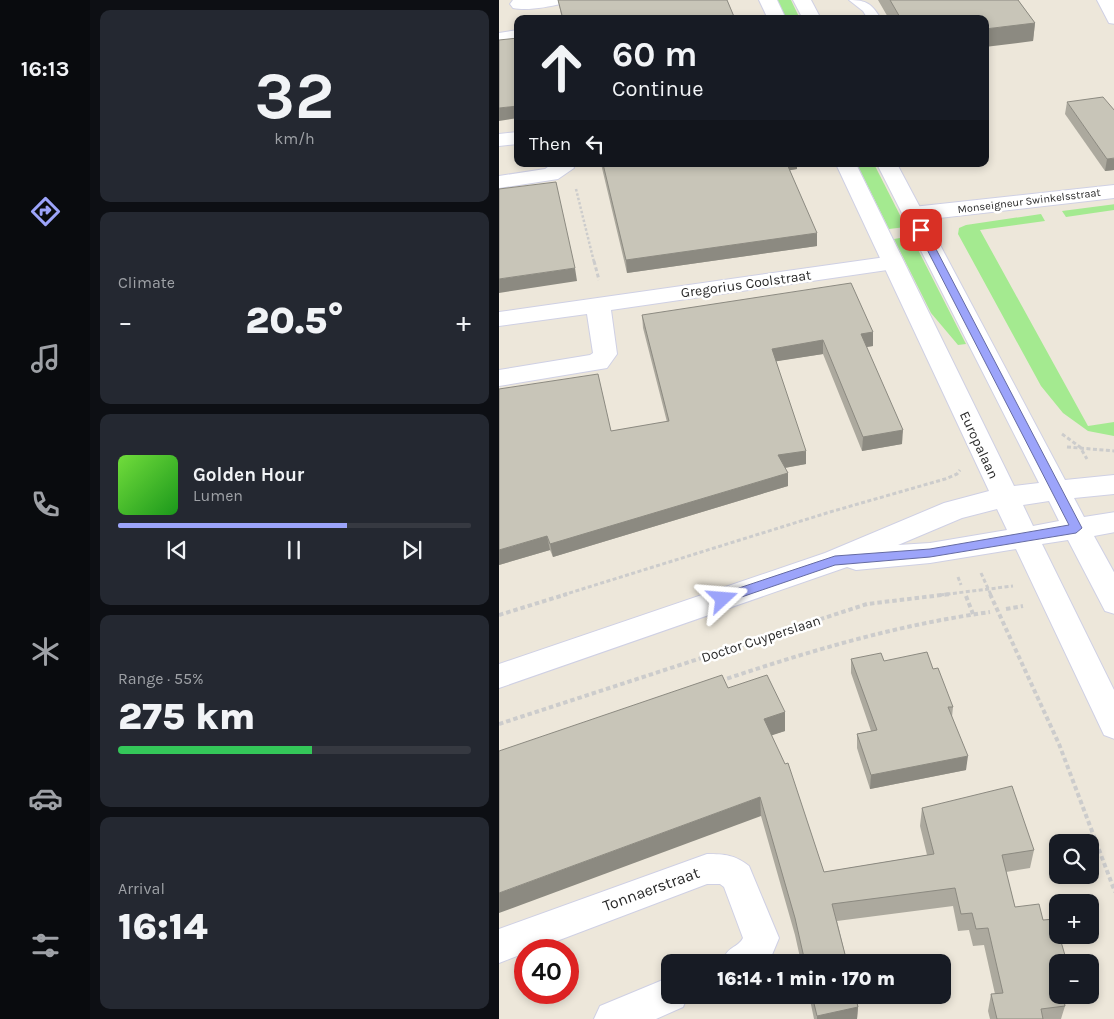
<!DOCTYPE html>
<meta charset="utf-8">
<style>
body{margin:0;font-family:Karla,sans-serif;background:#242831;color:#f1f3f6;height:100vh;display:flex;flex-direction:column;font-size:19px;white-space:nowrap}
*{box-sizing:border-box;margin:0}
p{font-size:16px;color:#9ea1a6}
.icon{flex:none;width:28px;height:28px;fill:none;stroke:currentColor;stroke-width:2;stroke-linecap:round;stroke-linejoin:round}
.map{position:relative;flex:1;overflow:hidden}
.side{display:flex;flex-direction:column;gap:10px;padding:10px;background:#0d0f14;width:409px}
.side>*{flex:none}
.banner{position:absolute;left:15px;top:15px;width:475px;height:152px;border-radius:10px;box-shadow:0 2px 8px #0003;background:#171b24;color:#f1f3f6;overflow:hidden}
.controls{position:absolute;left:550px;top:834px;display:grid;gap:10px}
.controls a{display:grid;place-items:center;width:50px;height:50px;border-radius:10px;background:#171b24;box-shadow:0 2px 8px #0003;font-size:25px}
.speed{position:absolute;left:15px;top:939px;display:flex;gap:10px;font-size:25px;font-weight:700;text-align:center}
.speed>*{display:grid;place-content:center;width:65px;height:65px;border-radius:50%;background:#171b24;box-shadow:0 2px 8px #0003;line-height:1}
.speed .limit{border:8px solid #d22;background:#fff;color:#111}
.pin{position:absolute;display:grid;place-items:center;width:42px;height:42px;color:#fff;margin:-21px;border-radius:10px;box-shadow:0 2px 8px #0006}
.me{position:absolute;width:55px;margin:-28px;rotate:71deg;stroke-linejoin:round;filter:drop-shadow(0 0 4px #0008)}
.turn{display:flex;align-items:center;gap:18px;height:105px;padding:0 15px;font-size:22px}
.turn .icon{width:65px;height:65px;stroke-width:2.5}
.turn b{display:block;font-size:35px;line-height:42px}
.then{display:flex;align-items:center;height:48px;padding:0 15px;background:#0003;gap:10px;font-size:19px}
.big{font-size:38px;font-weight:800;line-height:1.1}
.side .card{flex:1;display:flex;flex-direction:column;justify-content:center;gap:8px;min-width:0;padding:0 18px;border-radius:10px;background:#242831}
.side .dial{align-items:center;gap:0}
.dial b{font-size:65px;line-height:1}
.song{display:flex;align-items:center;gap:15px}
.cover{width:60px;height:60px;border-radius:8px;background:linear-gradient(135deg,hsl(100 70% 55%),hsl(120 70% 35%))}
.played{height:5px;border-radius:2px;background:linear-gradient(90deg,#9ca4fa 65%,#363941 65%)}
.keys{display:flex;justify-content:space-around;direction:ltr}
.heat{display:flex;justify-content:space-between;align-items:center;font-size:28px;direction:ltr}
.charge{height:8px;border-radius:4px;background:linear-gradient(90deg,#34c759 55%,#363941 0)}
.trip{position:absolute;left:162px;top:954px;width:290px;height:50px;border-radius:10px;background:#171b24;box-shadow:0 2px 8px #0003;font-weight:800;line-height:50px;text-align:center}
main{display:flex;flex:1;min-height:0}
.menu{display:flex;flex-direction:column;width:90px;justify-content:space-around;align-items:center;background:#090b0e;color:#9ea1a6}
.menu .icon{width:35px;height:35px}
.menu .on{color:#9ca4fa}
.menu b{font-size:22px;color:#f1f3f6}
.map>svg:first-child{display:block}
.green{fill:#a4ea90}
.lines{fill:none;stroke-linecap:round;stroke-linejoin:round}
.lane-casing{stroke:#cfd0e4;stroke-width:2}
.street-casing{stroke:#cfd0e4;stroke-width:2}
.secondary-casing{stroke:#cfd0e4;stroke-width:2}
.path-far2{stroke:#ccc;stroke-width:2.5;stroke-dasharray:2.5 2;stroke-linecap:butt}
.path-far1{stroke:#ccc;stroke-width:3;stroke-dasharray:4 2.5;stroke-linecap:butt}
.path{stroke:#ccc;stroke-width:4;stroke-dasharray:4.5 3;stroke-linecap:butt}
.lane{fill:#fff;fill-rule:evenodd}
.street{fill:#fff;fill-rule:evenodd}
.secondary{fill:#fff;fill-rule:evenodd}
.wall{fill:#aca99e}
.shaded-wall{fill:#8c8a81}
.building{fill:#c8c5b8;stroke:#8c8a81}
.route{fill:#9ca4fa;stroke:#656ba2}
.labels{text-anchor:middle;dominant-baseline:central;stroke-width:5;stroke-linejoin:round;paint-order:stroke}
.far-street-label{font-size:11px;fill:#292929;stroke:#fff}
.street-label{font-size:14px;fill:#292929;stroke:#fff}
.near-street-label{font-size:16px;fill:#292929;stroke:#fff}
</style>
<main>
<nav class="menu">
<b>16:13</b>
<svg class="icon on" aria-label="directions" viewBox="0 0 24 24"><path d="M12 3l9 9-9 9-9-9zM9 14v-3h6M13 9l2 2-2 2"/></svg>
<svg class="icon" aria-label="music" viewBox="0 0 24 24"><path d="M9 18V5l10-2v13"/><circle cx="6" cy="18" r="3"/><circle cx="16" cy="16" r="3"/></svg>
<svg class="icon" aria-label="phone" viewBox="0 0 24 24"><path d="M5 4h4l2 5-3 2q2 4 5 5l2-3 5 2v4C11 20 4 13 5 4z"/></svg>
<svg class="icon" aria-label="climate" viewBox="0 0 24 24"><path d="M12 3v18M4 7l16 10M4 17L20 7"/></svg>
<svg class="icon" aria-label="car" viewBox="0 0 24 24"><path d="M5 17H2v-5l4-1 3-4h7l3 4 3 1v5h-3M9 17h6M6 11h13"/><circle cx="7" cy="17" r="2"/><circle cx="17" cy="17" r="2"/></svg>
<svg class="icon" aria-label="filters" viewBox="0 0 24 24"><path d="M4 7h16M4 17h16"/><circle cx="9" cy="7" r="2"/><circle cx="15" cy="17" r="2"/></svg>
</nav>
<section class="side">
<div class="card dial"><b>32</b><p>km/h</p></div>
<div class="card"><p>Climate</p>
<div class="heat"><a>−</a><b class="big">20.5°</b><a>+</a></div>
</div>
<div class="card">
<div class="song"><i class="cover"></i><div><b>Golden Hour</b><p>Lumen</p></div></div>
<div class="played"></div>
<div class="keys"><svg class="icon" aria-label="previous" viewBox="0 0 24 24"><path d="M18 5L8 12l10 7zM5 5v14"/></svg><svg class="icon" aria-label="pause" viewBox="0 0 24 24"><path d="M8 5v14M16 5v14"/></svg><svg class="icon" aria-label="next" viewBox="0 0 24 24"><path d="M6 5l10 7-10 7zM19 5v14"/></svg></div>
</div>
<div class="card"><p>Range · 55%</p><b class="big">275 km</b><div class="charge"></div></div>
<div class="card"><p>Arrival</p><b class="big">16:14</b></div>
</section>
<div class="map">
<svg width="616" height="1019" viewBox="0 0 616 1019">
<rect width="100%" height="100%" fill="#ede7da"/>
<g class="green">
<polygon points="277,0 292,0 301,19 286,19"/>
<polygon points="358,164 375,164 407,227 390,229"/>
<polygon points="616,204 615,210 567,217 563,211"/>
<polygon points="542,214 546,221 481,230 589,426 615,422 615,436 589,431 564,413 542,386 459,234 460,228 467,225"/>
<polygon points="412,236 467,344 459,345 432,313 395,239"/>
</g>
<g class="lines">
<defs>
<path id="lane" d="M350 0C368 0 373 4 382 19H369L364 11Z"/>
<g id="street">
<path d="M14 0H65L62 4C48 7 28 11 14 8L11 4Z"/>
<polygon points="598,0 616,0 616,24 610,23"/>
<polygon points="19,30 19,42 0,45 0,33"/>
<polygon points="19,132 19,144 0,146 0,134"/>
<polygon points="53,164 73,164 75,168 59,179 0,188 0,176 46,169"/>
<polygon points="616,185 616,198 414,221 406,219 403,214 406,209 414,207"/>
<polygon points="394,256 402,258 405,263 402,268 112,310 118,354 108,368 0,386 0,370 91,355 94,353 88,314 0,326 0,312"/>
<path d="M208 854C226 854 236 855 250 866L280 938 270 962H223C229 945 238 949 244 938L225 887 221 884H208L34 950H26V953L0 963V929Z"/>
<polygon points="171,977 171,995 189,995 184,1007 157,1019 95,1019 101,1006"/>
</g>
<g id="secondary">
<polygon points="260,0 278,0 287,19 269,19"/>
<polygon points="294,0 312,0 322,19 304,19"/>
<path d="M337 164H357L515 486 540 483 378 164H398L566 480 616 475V494L575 498 585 517 616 512V532L595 536 616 574V614L606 611 569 540 543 544 616 692V739L605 735 517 549 431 563 357 570 348 567 0 688V664L326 553 445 503 490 491ZM550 501 560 521 534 526 524 505ZM498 509 508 530 431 543 399 545 463 518Z"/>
</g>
</defs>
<use href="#lane" class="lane-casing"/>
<use href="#street" class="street-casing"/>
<use href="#secondary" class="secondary-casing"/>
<polyline class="path-far2" points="77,189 95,262"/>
<g class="path-far1">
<polyline points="95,261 100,280"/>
<polyline points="563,434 581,447 588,459"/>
<polyline points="568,447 616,451"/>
<polyline points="482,573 492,595"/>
<polyline points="459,577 462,585"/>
<polyline points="64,595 331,512 446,479 458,474 461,470"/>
<polyline points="441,595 514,586"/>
</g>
<g class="path">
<polyline points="491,594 560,744 616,892"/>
<polyline points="467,596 474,614"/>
<polyline points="507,609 524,606"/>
<polyline points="0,615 68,594"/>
<path d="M221 681C310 651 398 625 491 612"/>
<polyline points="0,724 368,604 451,594"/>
</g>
<use href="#lane" class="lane"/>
<use href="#street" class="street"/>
<use href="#secondary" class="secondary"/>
</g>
<g class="wall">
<polygon points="59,0 228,0 236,19 63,19"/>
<polygon points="379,0 519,0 536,23 534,41 486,19 390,19"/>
<polygon points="568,102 616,170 606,171 566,114"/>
<polygon points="102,164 298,164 298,169 291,170 318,246 128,273"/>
<polygon points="143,315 374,332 374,346 367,347 403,444 363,451 324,354 277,361 307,464 286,468 289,486 54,557 51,550 0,565 112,431 168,422 144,328"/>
<polygon points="352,659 385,661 434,669 454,707 453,717 467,770 371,789 358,748 358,734 372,731 352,673"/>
<polygon points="229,688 286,712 286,731 272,735 325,872 428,855 421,826 423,808 535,850 531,868 507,872 516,907 559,995 571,995 569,1003 566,1004 566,1006 562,1019 491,1019 489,1011 492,994 496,994 485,945 474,946 470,930 459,931 454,906 338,921 348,962 302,962 296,935 262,816"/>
<polygon points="310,995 356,995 359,1007 358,1019 315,1019"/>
</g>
<g class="shaded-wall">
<polygon points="536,23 534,41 486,47 486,29"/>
<polygon points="19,106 19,118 0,121 0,108"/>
<polygon points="616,158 616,170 606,171 608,159"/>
<polygon points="286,164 298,164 298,169 286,171"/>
<polygon points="318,233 318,246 128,273 127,260"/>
<polygon points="76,268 78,281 0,293 0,279"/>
<polygon points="374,332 374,346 361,348 362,334"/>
<polygon points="324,340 324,354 273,362 273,349"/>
<polygon points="404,430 403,444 363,451 364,437"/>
<polygon points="307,451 307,464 279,469 279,455"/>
<polygon points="289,473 289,486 54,557 51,544"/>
<polygon points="48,536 51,550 0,565 0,550"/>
<polygon points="286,712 286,731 265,738 265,719"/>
<polygon points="469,756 467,770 371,789 372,775"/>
<polygon points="261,797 262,816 0,913 0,893"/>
<polygon points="359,1007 358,1019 318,1019 318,1016"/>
</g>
<g class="building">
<polygon points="59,0 228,0 236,19 64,19"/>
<polygon points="391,0 519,0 536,23 486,29 486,19 402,19"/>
<polygon points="19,38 19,106 0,108 0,40"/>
<polygon points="604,97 616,111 616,158 608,159 568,102"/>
<polygon points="104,164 288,164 318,233 127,260"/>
<polygon points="57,182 76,268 0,279 0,189"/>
<polygon points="352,283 374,332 362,334 404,430 364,437 324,340 273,349 307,451 279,455 289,473 51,544 48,536 0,550 0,389 99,374 112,431 170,421 143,315"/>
<polygon points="428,652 434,669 439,668 454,707 449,707 469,756 372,775 358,734 378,730 352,659 382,653 385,661"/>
<polygon points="223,675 229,688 268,675 286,712 265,719 286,764 289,763 325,872 435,854 423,808 513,786 535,850 503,855 516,907 540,904 544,920 556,919 559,928 559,935 560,935 568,962 559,962 559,995 564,995 566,1006 542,1009 544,1019 498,1019 492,994 504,993 489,928 477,929 473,913 462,914 456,888 333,904 348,962 306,962 296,918 261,797 0,893 0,751"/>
<polygon points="313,995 356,995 359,1007 318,1016"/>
</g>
<polygon class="route" points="422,227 427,230 583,528 577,533 431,557 336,565 228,602 219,602 218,599 219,595 336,556 431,549 570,525 418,230"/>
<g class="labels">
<g class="far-street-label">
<text transform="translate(530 201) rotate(-7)">Monseigneur Swinkelsstraat</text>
</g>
<g class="street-label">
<text transform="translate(247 284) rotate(-8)">Gregorius Coolstraat</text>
<text transform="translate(480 445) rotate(65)">Europalaan</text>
<text transform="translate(262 639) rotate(-18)">Doctor Cuyperslaan</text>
</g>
<g class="near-street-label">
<text transform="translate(152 889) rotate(-20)">Tonnaerstraat</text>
</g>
</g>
</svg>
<div class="controls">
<a><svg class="icon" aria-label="search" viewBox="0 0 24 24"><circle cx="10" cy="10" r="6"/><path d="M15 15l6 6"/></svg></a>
<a>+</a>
<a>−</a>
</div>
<div class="speed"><div class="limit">40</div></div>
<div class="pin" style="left:422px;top:230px;background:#d93025"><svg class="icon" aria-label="arrive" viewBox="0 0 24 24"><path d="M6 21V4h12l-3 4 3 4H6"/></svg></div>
<svg class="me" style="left:224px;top:599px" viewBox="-20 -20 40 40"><path d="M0-17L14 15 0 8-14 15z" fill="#9ca4fa" stroke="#fff" stroke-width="4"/></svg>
<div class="trip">16:14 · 1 min · 170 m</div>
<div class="banner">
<div class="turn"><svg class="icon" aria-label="ahead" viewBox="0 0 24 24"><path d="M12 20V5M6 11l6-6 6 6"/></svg><div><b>60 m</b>Continue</div></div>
<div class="then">Then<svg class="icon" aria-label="left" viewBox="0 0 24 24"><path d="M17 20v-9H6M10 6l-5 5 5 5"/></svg></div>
</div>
</div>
</main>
